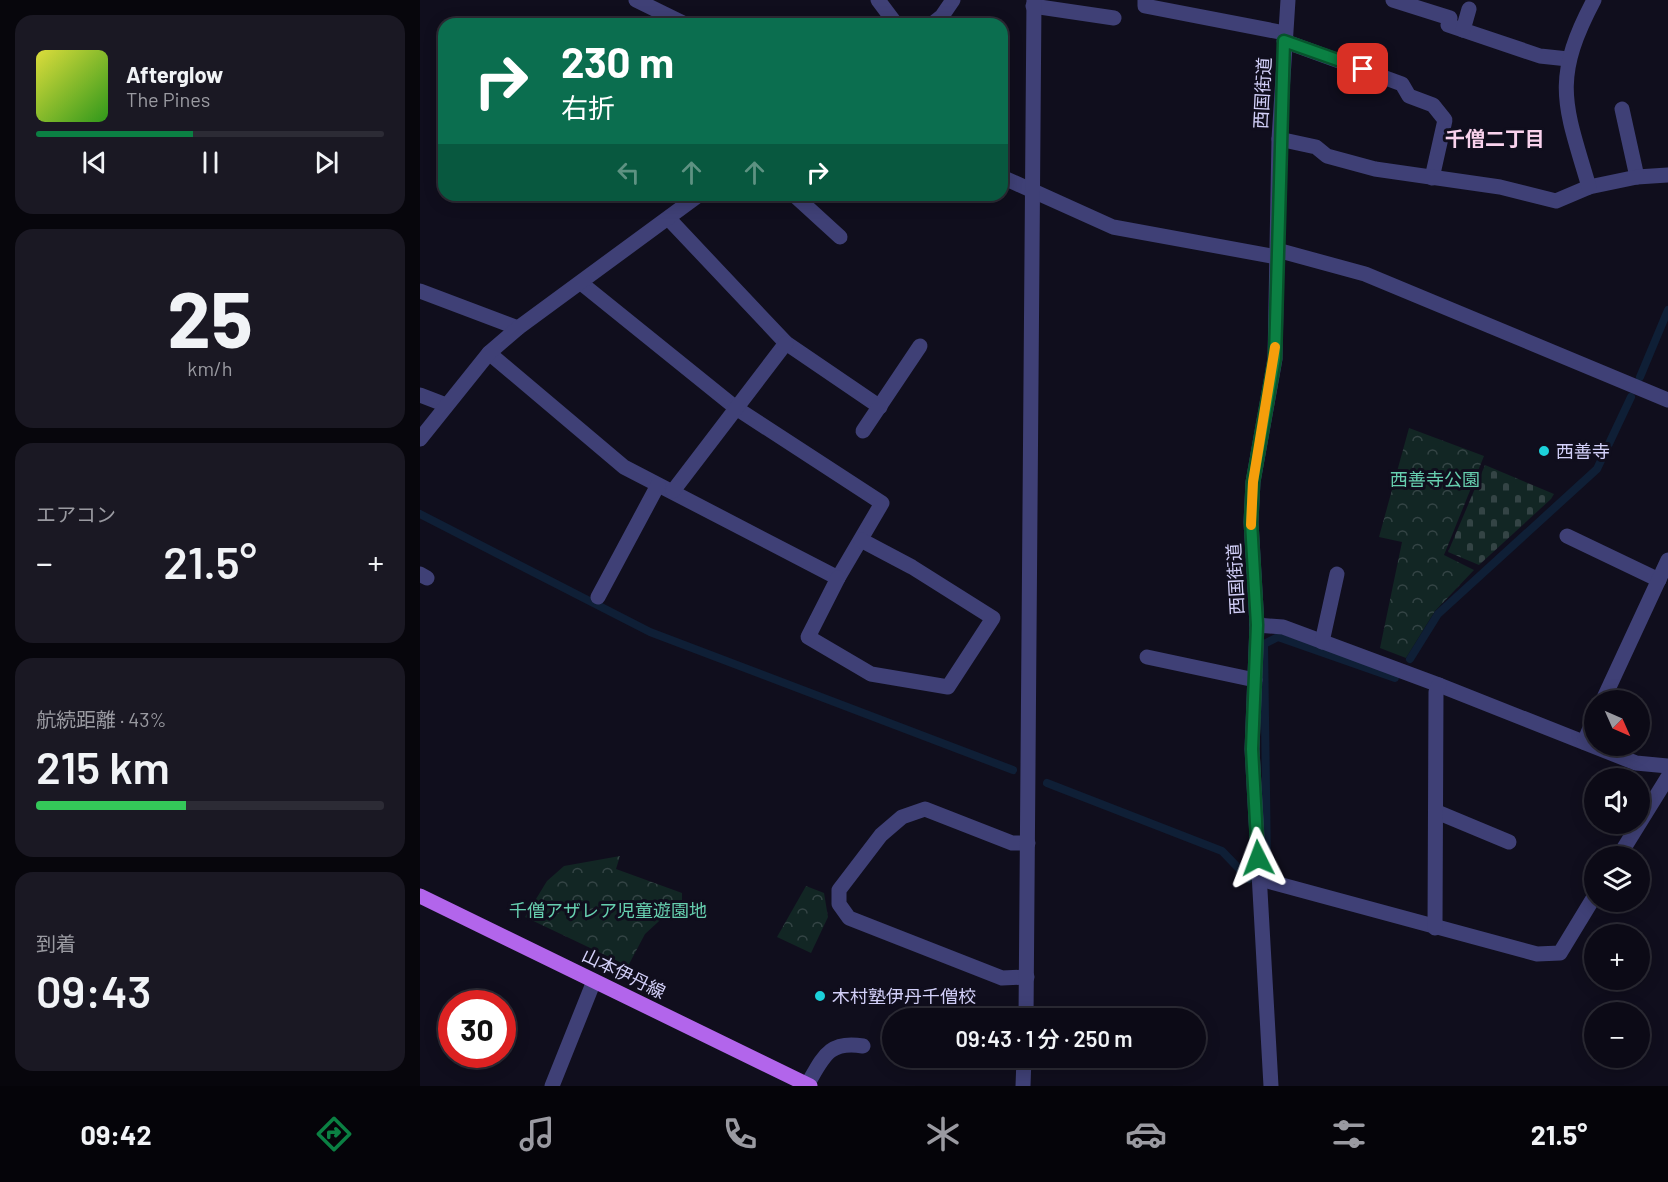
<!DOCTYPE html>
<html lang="ja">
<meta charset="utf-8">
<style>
body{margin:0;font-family:Barlow,"Noto Sans JP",sans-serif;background:#1a1823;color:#f1f3f6;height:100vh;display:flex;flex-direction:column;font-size:22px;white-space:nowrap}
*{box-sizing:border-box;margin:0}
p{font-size:20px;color:#9a9aa1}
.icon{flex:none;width:33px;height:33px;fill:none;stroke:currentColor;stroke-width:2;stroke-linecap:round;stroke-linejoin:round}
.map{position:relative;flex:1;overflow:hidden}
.side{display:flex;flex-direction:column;gap:15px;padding:15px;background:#07060c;width:420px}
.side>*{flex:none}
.top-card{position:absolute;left:18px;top:18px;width:570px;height:183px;border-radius:18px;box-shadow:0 3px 15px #0003,0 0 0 2px #2c2b35;background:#0b6e4f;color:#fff;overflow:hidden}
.needle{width:39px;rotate:135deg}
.tools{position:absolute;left:1164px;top:690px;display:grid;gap:12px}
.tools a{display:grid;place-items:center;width:66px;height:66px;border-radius:50%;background:#0c0a16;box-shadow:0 3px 15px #0003,0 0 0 2px #2c2b35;font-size:30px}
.speed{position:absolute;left:18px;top:990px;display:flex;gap:12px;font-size:30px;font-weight:700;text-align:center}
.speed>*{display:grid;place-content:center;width:78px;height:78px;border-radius:50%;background:#0c0a16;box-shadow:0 3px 15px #0003,0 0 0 2px #2c2b35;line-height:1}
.speed .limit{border:9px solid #d22;background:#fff;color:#111}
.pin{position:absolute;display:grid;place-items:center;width:51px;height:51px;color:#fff;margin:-26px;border-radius:12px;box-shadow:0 3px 9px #0006}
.me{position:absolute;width:66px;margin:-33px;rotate:357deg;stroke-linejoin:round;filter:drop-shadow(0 0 4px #0008)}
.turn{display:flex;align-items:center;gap:21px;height:126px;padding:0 24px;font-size:27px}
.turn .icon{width:78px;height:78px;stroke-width:2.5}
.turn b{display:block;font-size:42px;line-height:51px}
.lanes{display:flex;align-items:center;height:57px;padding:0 24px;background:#0003;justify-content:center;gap:30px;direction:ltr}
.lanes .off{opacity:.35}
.big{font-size:45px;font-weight:600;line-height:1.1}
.side .tile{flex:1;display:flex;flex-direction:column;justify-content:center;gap:9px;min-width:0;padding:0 21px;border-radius:18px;background:#1a1823}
.side .dial{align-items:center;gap:0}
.dial b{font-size:78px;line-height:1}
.song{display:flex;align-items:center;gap:18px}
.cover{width:72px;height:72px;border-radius:9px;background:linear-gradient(135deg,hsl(60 70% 55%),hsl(110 70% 35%))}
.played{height:6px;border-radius:3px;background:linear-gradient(90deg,#0b8043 45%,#2c2b35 45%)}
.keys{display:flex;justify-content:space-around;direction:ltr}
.heat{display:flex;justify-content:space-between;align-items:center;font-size:33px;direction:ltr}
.charge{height:9px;border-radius:4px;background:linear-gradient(90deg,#34c759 43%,#2c2b35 0)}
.trip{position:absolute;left:462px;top:1008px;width:324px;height:60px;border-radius:30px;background:#0c0a16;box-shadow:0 3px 15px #0003,0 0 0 2px #2c2b35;font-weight:600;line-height:60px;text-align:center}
.menu{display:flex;height:96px;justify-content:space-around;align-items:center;background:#050409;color:#9a9aa1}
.menu .icon{width:42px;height:42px}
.menu .selected{color:#0b8043}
.menu b{font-size:27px;color:#f1f3f6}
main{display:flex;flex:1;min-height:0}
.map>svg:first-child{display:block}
.forest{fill:url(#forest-crowns)}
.cemetery{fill:url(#cemetery-stones)}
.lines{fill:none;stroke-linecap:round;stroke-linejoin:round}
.stream{stroke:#0f1f36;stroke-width:8}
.minor{stroke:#3f4076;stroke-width:15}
.major{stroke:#b265eb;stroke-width:15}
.route-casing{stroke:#07532c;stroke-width:15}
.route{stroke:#0b8043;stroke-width:10}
.slow{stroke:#f59e0b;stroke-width:10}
.poi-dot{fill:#1cd1da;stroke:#100e1d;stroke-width:2}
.labels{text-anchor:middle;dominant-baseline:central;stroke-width:6;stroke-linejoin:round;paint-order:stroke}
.street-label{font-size:18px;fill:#d3d0f9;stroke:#100e1d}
.poi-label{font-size:18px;fill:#d3d0f9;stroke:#100e1d;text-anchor:start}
.park-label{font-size:18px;fill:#66cfaf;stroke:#100e1d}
.neighbourhood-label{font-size:20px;font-weight:bold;fill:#f9d2ed;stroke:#100e1d}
</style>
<main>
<section class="side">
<div class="tile">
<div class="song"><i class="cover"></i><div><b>Afterglow</b><p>The Pines</p></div></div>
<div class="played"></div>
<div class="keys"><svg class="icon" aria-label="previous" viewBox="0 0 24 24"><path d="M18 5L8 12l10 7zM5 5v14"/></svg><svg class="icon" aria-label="pause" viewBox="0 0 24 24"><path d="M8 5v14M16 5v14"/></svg><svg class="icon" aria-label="next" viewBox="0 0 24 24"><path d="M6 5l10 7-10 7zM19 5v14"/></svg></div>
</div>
<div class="tile dial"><b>25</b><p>km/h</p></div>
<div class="tile"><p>エアコン</p>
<div class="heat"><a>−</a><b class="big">21.5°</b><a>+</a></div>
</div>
<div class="tile"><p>航続距離 · 43%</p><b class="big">215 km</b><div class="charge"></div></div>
<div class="tile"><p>到着</p><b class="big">09:43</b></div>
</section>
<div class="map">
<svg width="1248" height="1086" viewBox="0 0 1248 1086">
<defs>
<pattern id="forest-crowns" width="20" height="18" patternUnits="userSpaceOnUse" patternTransform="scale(1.5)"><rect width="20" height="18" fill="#122624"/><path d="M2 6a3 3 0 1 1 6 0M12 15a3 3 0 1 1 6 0" fill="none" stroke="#344445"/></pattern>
<pattern id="cemetery-stones" width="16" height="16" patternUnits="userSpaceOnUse" patternTransform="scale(1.5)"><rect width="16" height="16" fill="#122624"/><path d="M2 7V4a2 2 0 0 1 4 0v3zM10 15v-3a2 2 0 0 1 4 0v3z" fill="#344445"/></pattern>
</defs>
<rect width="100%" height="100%" fill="#100e1d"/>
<g class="forest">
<polygon points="989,428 1064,456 1024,555 1054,570 1015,611 986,658 960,648 982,542 959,537"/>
<polygon points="200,856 196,869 262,893 262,900 225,934 208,966 105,917 127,881 144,866"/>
<polygon points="386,886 404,893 408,917 391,953 357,937"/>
</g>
<polygon class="cemetery" points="1065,465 1134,494 1131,499 1059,565 1028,552"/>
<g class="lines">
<g class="stream">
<polyline points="1220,377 1248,310"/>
<polyline points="0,514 230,632 593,770"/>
<polyline points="990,659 1018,614 1177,469 1211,397"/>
<polyline points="627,783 802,851 829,879"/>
<polyline points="847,864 844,644 858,637 975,678"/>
</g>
<g class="minor">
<polyline points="216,0 265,24"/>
<polyline points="458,0 476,24"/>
<polyline points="725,0 725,6 865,33"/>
<polyline points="973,0 1030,18 1028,25 1120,56 1148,59"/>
<polyline points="613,6 694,18"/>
<polyline points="512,24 522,16 533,0"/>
<polyline points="1043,30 1049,9"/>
<polyline points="864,41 982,84 989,96 1013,105 1025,120 1012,178"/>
<polyline points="1202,109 1217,177"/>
<polyline points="859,139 896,147 907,156 955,169 1080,187 1136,201 1169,187 1217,177 1248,175"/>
<polyline points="582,177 693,227 857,257"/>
<path d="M1169 187C1145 105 1131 81 1174 0"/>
<polyline points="374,195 420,237"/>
<polyline points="249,219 366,343 460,407"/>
<polyline points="857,250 945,274 1248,400"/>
<polyline points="0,291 98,328"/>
<polyline points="69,353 204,467 418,578 462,503 316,408 161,283"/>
<polyline points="0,395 26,405"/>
<polyline points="443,431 500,346"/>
<polyline points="0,439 69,353 98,328 279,195"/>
<polyline points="253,491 366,343"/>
<polyline points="1147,536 1239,580"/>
<polyline points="0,574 7,578"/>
<polyline points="418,578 388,637 451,674 528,687 573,618 492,567 441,540"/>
<polyline points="178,597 238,485"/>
<polyline points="837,625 863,627 1019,685 1216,763 1248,766"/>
<polyline points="902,642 917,574"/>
<polyline points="727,657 835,680"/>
<polyline points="1183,700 1248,560"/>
<polyline points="1164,742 1174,719"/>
<polyline points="1017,812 1089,842"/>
<polyline points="1199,856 1248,777"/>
<polyline points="840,879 1117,954 1140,953 1174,897"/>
<polyline points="1015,928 1016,692 1019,685"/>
<polyline points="607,977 582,978 429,918 419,904 419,890 461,835 482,817 505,809 592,843 608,843"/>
<polyline points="606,1018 614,0"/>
<path d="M387 1085C403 1058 408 1040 443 1046"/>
<polyline points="132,1086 174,981"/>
<polyline points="603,1086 604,1058"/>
<polyline points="851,1086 832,749 837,625 831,522 833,482 855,359 859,139 868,0"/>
</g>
<polyline class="major" points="0,896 390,1086"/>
</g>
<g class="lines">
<defs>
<polyline id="route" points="838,858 832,749 837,625 831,522 833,482 855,358 864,41 943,69"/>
</defs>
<use href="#route" class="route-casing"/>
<use href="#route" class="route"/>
<polyline class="slow" points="831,525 833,482 855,347"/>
</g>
<g class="poi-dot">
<circle cx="1124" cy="451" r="6"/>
<circle cx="400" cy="996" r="6"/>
</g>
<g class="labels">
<g class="street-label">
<text transform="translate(842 93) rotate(-87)">西国街道</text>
<text transform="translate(815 579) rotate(-93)">西国街道</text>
<text transform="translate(204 973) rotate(26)">山本伊丹線</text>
</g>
<g class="poi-label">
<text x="1136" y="451">西善寺</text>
<text x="412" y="996">木村塾伊丹千僧校</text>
</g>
<g class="park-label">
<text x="1015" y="479">西善寺公園</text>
<text x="188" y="910">千僧アザレア児童遊園地</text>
</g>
<g class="neighbourhood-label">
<text x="1075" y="138">千僧二丁目</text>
</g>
</g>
</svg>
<div class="tools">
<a><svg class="needle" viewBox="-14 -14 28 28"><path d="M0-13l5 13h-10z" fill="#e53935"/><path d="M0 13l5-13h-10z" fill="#9a9aa1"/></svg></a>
<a><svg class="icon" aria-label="sound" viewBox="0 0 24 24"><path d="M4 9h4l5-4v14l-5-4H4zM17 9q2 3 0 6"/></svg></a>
<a><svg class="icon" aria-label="layers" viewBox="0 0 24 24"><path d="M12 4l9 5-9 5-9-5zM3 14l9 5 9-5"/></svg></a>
<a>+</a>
<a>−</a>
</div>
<div class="speed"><div class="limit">30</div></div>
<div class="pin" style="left:943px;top:69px;background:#d93025"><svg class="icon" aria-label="arrive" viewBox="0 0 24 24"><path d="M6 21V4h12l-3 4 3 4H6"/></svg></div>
<svg class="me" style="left:838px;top:858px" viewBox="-20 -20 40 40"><path d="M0-17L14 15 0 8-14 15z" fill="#0b8043" stroke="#fff" stroke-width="4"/></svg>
<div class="trip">09:43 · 1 分 · 250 m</div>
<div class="top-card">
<div class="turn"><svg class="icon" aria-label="right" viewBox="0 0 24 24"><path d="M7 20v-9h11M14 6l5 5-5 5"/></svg><div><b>230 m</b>右折</div></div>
<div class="lanes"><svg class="icon off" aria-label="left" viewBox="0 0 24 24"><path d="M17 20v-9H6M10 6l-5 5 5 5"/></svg><svg class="icon off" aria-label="ahead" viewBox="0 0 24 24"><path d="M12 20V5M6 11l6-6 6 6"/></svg><svg class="icon off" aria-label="ahead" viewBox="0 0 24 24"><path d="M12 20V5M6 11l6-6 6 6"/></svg><svg class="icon" aria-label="right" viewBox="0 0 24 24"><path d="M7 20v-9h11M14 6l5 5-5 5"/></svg></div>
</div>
</div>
</main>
<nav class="menu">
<b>09:42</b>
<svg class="icon selected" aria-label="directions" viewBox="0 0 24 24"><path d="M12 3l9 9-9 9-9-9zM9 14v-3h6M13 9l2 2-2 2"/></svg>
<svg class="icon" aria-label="music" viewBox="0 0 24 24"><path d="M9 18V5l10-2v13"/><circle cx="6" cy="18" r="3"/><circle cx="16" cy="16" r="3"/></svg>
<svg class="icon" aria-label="phone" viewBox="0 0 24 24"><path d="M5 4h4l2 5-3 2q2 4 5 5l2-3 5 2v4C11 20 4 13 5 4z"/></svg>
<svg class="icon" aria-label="climate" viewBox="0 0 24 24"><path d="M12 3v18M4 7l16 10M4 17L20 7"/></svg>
<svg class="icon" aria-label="car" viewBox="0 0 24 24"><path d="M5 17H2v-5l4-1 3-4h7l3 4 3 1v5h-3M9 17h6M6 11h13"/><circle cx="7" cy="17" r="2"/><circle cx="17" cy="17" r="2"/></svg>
<svg class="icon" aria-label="filters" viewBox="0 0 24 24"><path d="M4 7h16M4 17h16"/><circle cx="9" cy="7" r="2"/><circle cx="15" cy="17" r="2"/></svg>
<b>21.5°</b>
</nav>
